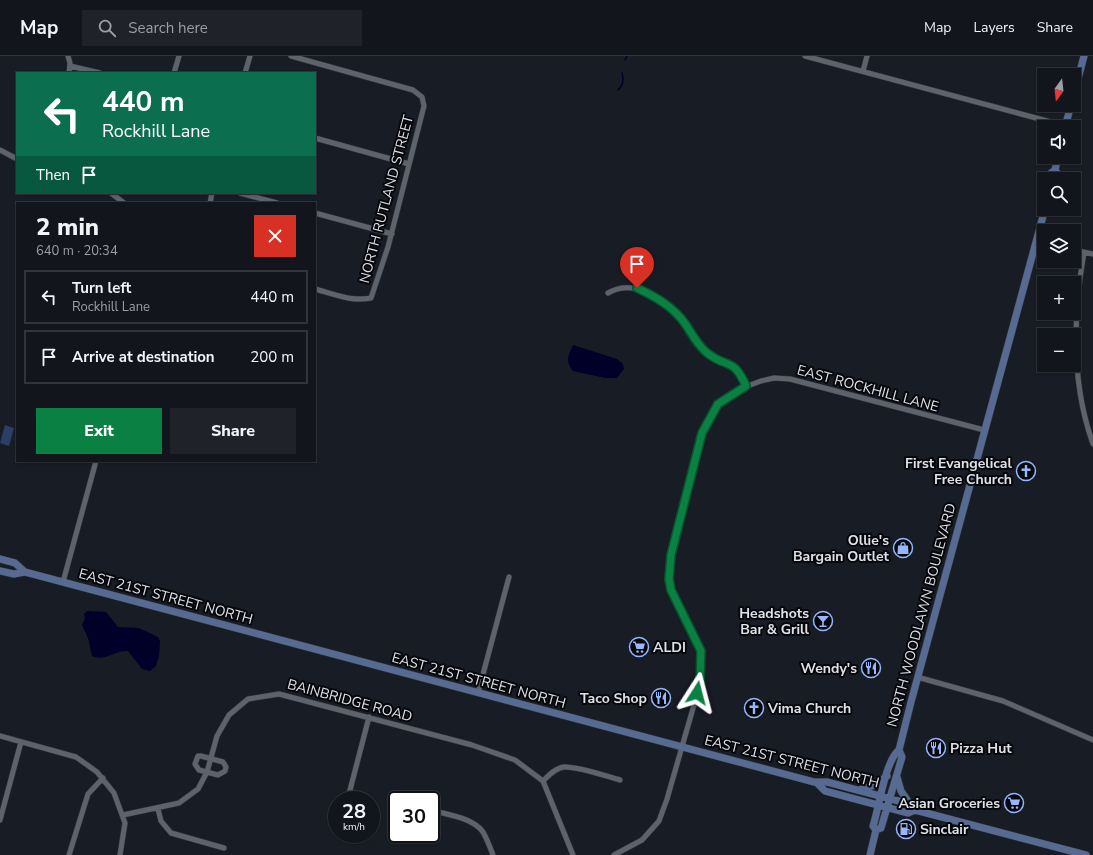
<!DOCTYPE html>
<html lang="en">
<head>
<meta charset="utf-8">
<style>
	body { margin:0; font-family:"Nunito Sans",sans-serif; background:#1f2228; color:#f1f3f6; height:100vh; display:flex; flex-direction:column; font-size:15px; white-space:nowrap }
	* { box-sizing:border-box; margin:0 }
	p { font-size:13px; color:#9c9fa3 }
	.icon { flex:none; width:22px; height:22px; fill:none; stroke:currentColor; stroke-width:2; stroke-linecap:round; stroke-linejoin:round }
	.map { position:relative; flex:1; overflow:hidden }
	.side { position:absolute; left:16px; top:146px; width:300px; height:260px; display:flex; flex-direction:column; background:#12151b; border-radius:0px; box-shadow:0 1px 3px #0004,0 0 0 1px #31343a }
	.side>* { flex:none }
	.banner { position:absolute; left:16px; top:16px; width:300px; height:122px; border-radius:0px; box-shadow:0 1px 3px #0004,0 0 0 1px #31343a; background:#0b6e4f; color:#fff; overflow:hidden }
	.needle { width:26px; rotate:195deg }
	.controls { position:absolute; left:1037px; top:12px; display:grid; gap:8px }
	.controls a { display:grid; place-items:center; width:44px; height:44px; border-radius:0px; background:#12151b; box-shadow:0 1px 3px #0004,0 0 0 1px #31343a; font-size:20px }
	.speed { position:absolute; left:328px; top:735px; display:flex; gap:8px; font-size:20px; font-weight:700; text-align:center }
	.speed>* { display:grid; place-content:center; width:52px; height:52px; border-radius:50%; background:#12151b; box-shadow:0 1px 3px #0004,0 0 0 1px #31343a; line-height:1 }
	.speed small { font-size:10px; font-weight:400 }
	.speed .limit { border:2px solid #111; border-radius:6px; background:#fff; color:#111 }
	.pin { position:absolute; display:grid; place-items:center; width:34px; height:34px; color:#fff; margin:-41px -17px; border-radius:50% 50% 50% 0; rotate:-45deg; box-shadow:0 0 4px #0007 }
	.pin .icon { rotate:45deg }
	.me { position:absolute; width:44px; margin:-22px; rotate:9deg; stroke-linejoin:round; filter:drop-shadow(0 0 3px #0008) }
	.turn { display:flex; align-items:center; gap:14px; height:84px; padding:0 20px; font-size:18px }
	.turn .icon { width:52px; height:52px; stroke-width:2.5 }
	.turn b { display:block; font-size:28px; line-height:34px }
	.then { display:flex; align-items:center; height:38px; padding:0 20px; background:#0003; gap:8px; font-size:15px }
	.round { display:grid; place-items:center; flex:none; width:42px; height:42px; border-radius:0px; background:#1f2228 }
	.head { display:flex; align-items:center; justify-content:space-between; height:68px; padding:0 20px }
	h1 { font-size:24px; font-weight:800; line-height:30px }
	.cta { display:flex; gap:8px; margin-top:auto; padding:8px 20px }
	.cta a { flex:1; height:46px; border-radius:0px; background:#0b8043; color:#fff; font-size:16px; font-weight:800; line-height:46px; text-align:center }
	.cta a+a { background:#1f2228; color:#f1f3f6 }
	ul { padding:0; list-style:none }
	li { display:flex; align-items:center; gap:12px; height:54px; margin:0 8px 6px; padding:0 12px; border:2px solid #31343a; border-radius:0px }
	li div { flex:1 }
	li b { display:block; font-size:15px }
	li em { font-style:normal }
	header { display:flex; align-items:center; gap:24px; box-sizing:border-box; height:56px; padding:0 20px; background:#12151b; border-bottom:1px solid #31343a }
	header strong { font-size:19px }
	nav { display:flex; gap:22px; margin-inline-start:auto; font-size:14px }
	.search { width:280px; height:36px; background:#1f2228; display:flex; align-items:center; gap:10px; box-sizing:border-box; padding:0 14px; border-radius:0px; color:#9c9fa3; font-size:15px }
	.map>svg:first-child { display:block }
</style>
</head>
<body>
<header>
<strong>Map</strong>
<div class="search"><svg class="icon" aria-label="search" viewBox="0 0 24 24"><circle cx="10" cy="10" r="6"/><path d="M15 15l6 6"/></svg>Search here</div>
<nav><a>Map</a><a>Layers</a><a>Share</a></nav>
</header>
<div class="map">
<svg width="1093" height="799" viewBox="0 0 1093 799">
	<rect width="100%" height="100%" fill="#181c24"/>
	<path fill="#2c3e66" d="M5,369L14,372L9,390L0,387Z"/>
	<path fill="#000029" d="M573,289L617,303L623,308L624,313L617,322H605L573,315C565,305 568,300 573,289Z
		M87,555L106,556L118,571L139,572L158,581L160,585L159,600L156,610L150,615L142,613L128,595C114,594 106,606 92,600L88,582L82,569L85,562L84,558Z"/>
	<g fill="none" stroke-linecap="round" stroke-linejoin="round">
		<path stroke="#000029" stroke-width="1.5" d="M625,4L627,0
			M618,34C623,30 624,24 622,17"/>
		<g stroke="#34373d" stroke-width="6">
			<path id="minor" d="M68,0L70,7L69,17
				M291,0L413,34L422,41L424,50L388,191L371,242C352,246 333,238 315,233
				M805,0L1066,70
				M70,10L100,17
				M863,15L867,0
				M174,17L179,0
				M245,17L250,0
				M315,82L409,108
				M0,94L17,103
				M111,137L124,147
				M240,137L277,147
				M210,147L212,137
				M315,157L392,178
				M1036,184L1044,186
				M1074,194L1093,198
				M1084,196C1073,259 1071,327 1093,388
				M608,237C633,222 663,242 680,261C689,271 694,284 704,294C714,305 732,304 740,316C743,320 744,326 746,330
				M63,526L96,405
				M917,621L1003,645L1093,684
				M478,637L509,521
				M0,680L76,701L97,716L114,737L125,767L120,799
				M198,700H201L223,706L226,711L225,715L218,719L199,714L195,708Z
				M543,725C548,720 555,712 564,711C577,710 606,720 620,724
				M349,738L369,661
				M158,753L161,765L171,777L224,792
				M431,754C447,759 472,761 483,776C487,783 490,791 493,799
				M123,759L179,747L198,733L207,716L217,680L229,659L248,643L279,638L472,689L515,704L543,725L573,799
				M0,764L21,686
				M69,799L88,738L103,722
				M614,799L642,784L659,765L667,743L700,628L701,595L671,534L669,523L671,499L703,377L718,348L742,332L761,325L774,322L790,323L984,374"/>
		</g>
		<g stroke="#34373d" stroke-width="8">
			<path id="secondary" d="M1074,38L1084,0
				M1065,71L1071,49
				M1049,123L1051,117L1055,114
				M1057,123L1058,118L1055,114L1058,101
				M0,503L15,507L25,516L814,726H827L910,748L915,754L1086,799
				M0,515L14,518L25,516
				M897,721L901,735L910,748
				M817,727L825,735L908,757L915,754
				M859,734L875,729L887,720
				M876,774L881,772L902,701L899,694L911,646L1045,153
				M870,799L876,774L873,770C879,752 885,705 899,694"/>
		</g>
		<use href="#minor" stroke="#5d626b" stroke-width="5"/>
		<use href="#secondary" stroke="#576a92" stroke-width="7"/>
	</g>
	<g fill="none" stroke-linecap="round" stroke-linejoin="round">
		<g stroke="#07532c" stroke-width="10">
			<path id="route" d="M637,232C656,241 674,251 686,269C692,278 697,288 706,296C726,313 733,300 746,330L718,348L702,377L671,499L669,523L671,534L701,595L700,628L697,637"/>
		</g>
		<use href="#route" stroke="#0b8043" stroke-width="7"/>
	</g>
	<defs>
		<g id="church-ring" transform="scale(1)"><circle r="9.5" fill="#06070a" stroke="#94b7fd" stroke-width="1.5"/><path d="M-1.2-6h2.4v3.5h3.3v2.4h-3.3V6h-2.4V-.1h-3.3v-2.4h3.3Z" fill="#94b7fd"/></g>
		<g id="shop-ring" transform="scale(1)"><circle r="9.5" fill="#06070a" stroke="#94b7fd" stroke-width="1.5"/><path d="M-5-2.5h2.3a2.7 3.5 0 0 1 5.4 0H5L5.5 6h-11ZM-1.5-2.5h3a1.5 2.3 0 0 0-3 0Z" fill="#94b7fd"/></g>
		<g id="bar-ring" transform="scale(1)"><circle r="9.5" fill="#06070a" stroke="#94b7fd" stroke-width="1.5"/><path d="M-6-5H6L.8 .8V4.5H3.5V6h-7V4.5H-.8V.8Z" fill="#94b7fd"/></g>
		<g id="supermarket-ring" transform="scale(1)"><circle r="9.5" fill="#06070a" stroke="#94b7fd" stroke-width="1.5"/><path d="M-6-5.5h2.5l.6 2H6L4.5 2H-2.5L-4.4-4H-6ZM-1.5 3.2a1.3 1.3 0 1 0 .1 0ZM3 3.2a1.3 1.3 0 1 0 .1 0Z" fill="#94b7fd"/></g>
		<g id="restaurant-ring" transform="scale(1)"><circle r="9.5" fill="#06070a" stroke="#94b7fd" stroke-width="1.5"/><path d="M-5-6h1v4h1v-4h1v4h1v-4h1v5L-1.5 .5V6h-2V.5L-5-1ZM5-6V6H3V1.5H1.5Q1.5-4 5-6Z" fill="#94b7fd"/></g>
		<g id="fuel-ring" transform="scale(1)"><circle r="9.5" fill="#06070a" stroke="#94b7fd" stroke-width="1.5"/><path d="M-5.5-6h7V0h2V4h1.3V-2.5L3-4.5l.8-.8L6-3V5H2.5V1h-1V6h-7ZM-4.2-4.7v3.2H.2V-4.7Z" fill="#94b7fd"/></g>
	</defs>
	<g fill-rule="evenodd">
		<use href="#church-ring" x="1026" y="415"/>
		<use href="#shop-ring" x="903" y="492"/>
		<use href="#bar-ring" x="823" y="565"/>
		<use href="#supermarket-ring" x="639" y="591"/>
		<use href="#restaurant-ring" x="871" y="612"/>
		<use href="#restaurant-ring" x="661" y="642"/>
		<use href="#church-ring" x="754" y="652"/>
		<use href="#restaurant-ring" x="936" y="692"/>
		<use href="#supermarket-ring" x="1014" y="747"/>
		<use href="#fuel-ring" x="906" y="773"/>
	</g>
	<g text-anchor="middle" stroke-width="4" stroke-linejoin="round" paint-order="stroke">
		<g font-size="14" fill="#dee1e7" stroke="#06070a">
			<text transform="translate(386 143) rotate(-75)" y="5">NORTH RUTLAND STREET</text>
			<text transform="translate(868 332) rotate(15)" y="5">EAST ROCKHILL LANE</text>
			<text transform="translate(166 540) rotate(15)" y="5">EAST 21ST STREET NORTH</text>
			<text transform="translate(921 559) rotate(-75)" y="5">NORTH WOODLAWN BOULEVARD</text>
			<text transform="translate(479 624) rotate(15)" y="5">EAST 21ST STREET NORTH</text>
			<text transform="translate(350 644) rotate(15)" y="5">BAINBRIDGE ROAD</text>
			<text transform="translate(792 705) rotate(14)" y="5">EAST 21ST STREET NORTH</text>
		</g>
		<g font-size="14" font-weight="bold" fill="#dee1e7" stroke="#06070a" text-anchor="end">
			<text x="1012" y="412">First Evangelical<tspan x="1012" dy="16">Free Church</tspan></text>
			<text x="889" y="489">Ollie's<tspan x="889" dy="16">Bargain Outlet</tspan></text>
			<text x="809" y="562">Headshots<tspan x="809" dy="16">Bar &amp; Grill</tspan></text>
			<text x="653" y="596" text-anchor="start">ALDI</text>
			<text x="857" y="617">Wendy's</text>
			<text x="647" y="647">Taco Shop</text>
			<text x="768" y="657" text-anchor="start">Vima Church</text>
			<text x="950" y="697" text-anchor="start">Pizza Hut</text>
			<text x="1000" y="752">Asian Groceries</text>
			<text x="920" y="778" text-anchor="start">Sinclair</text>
		</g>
	</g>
</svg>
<div class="controls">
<a><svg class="needle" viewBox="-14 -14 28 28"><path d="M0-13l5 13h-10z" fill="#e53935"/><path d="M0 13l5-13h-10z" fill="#9c9fa3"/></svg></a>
<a><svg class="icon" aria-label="sound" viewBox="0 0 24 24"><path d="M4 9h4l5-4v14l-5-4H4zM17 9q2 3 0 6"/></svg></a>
<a><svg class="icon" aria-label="search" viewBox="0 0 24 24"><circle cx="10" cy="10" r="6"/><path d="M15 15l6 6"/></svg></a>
<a><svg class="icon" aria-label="layers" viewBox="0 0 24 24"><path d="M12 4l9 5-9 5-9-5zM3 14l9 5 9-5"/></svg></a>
<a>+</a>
<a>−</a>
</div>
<div class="speed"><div>28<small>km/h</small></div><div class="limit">30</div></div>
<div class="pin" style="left:637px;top:232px;background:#d93025"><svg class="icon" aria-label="arrive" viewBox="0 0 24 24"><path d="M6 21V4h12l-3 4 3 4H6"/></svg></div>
<svg class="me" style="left:697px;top:637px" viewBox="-20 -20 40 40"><path d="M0-17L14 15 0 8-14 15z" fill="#0b8043" stroke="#fff" stroke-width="4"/></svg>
<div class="banner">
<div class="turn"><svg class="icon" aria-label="left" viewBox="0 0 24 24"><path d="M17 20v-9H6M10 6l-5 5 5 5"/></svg><div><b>440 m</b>Rockhill Lane</div></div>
<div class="then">Then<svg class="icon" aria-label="arrive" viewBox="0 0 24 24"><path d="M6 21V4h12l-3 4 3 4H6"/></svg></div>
</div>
<section class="side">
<div class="head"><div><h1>2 min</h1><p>640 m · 20:34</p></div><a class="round" style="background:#d93025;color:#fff"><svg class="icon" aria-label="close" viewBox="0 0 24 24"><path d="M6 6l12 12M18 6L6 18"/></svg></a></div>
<ul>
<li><svg class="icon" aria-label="left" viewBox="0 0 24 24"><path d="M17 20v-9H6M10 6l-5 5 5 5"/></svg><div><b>Turn left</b><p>Rockhill Lane</p></div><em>440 m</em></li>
<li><svg class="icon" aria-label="arrive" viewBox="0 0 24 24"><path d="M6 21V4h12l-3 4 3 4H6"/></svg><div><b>Arrive at destination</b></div><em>200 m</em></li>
</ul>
<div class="cta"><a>Exit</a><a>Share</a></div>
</section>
</div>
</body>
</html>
